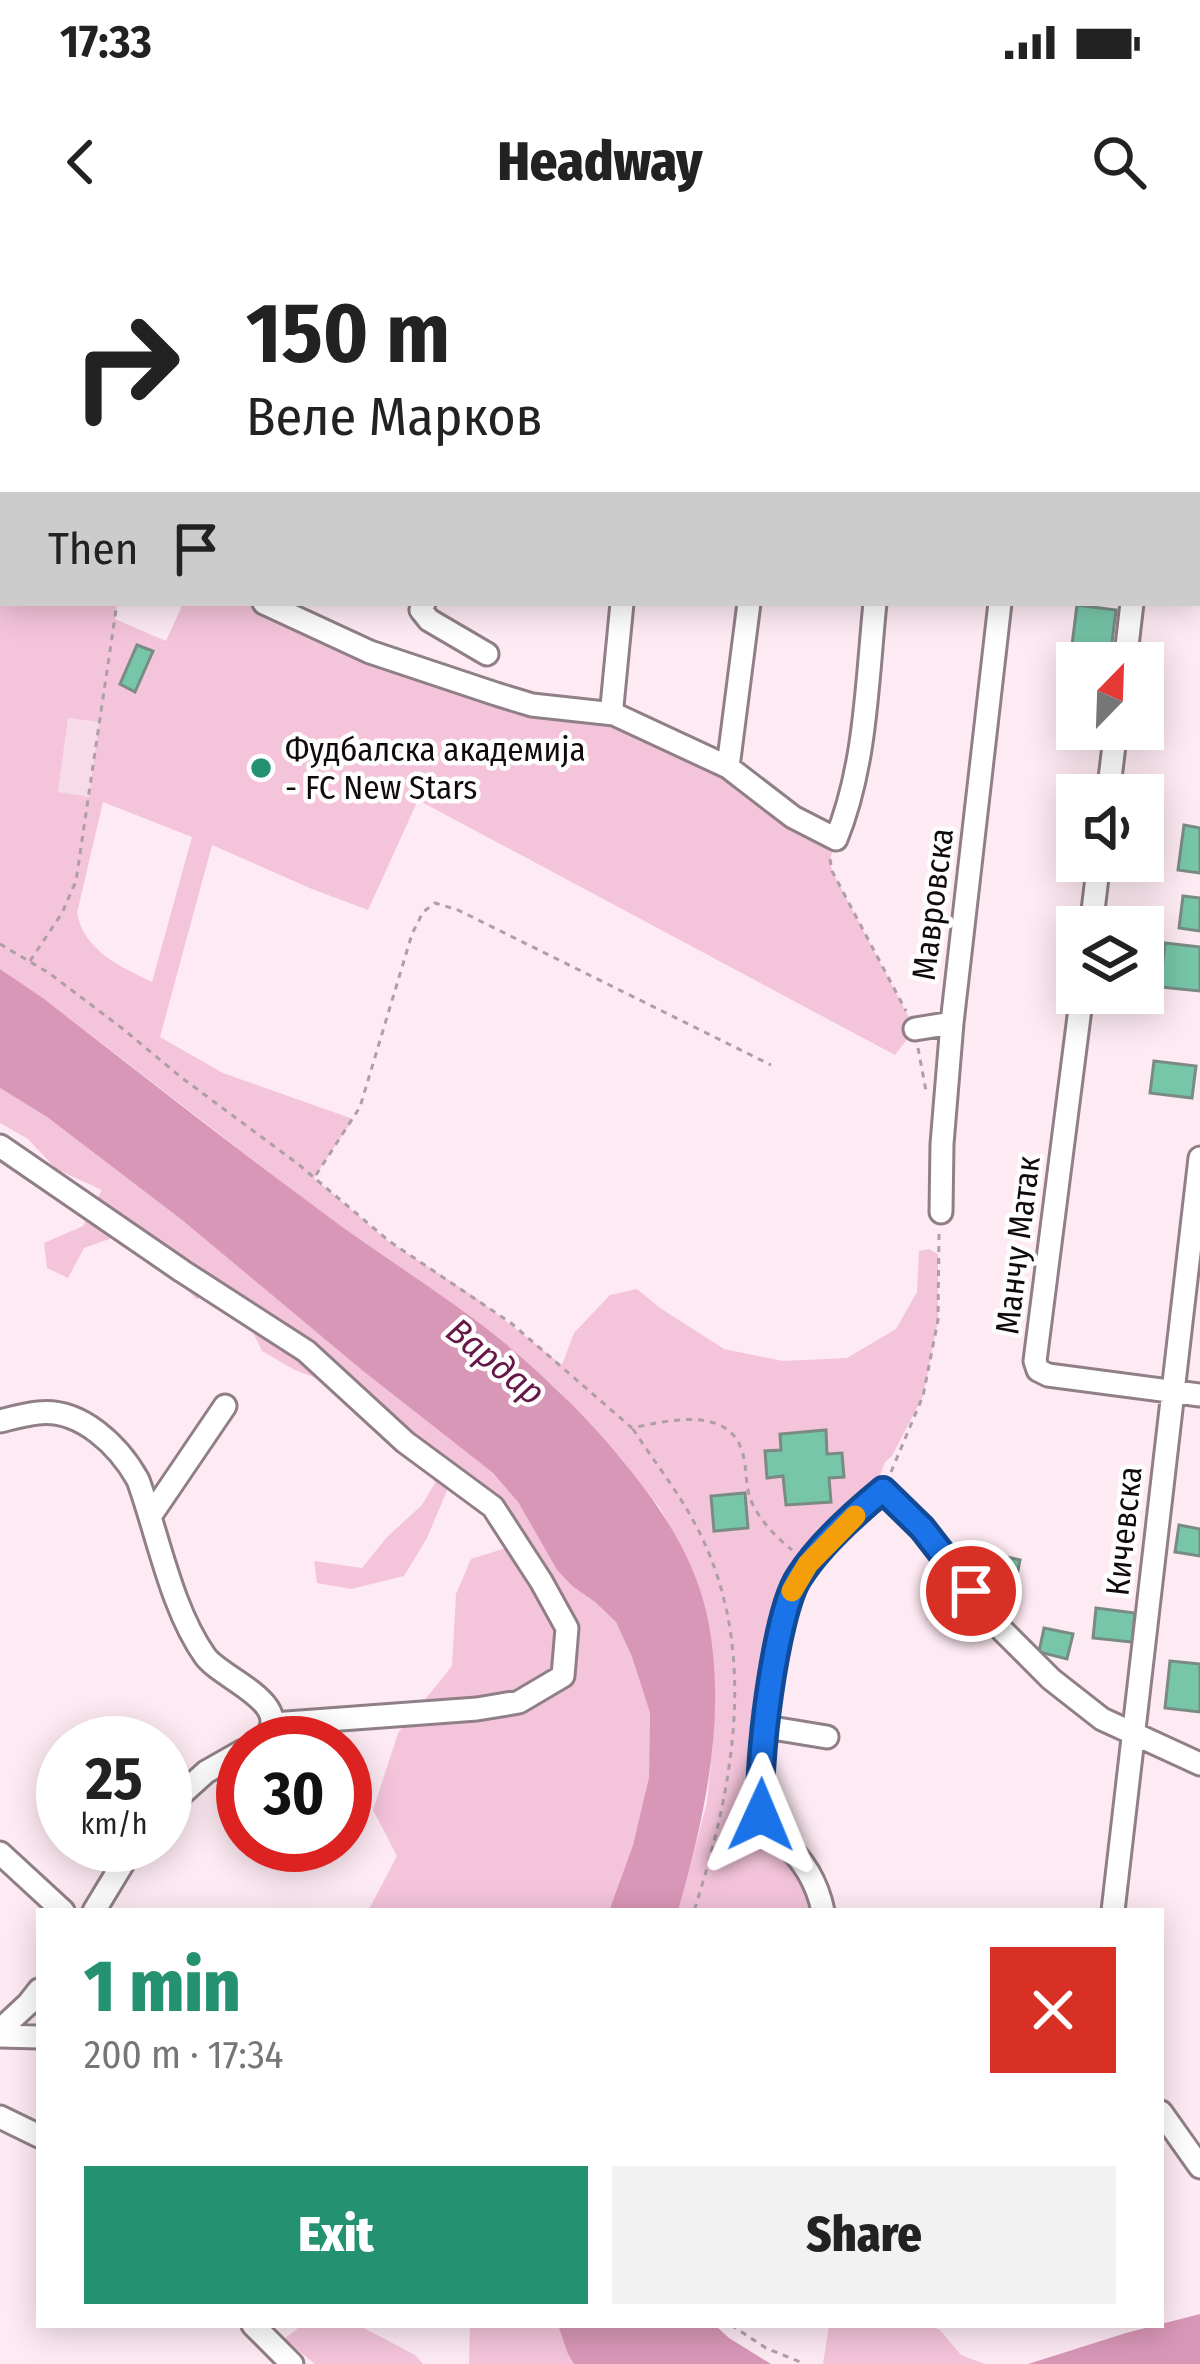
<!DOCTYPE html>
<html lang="en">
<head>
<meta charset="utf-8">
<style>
	body { margin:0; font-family:"Fira Sans Condensed",sans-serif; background:#f2f2f2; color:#222; height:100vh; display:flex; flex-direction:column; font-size:45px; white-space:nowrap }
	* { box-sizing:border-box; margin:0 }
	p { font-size:39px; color:#767676 }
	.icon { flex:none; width:66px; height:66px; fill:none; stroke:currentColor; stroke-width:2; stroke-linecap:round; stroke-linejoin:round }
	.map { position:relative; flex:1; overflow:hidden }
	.drawer { position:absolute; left:36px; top:1668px; width:1128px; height:420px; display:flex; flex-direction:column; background:#fff; border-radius:0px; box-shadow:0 6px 30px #0003 }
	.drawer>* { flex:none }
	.guide { position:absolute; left:0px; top:0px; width:1200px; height:366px; box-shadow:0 6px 30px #0003; background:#fff; color:#222; overflow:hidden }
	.needle { width:78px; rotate:23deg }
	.controls { position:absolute; left:1056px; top:402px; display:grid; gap:24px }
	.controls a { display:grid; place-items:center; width:108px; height:108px; border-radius:0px; background:#fff; box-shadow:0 6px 30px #0003; font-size:60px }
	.speed { position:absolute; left:36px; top:1476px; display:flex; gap:24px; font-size:60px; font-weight:700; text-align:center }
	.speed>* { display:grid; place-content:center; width:156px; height:156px; border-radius:50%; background:#fff; box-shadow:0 6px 30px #0003; line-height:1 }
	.speed small { font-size:30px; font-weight:400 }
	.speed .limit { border:18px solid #d22; background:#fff; color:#111 }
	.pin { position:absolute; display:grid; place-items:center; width:102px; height:102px; color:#fff; margin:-51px; border:6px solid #fff; border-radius:50%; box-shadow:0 3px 12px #0007 }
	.me { position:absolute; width:132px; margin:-66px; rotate:1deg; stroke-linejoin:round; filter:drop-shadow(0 0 9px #0008) }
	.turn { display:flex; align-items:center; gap:42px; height:252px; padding:0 48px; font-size:54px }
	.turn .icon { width:156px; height:156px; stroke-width:2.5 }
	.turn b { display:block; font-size:84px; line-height:102px }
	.then { display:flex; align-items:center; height:114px; padding:0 48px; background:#0003; gap:24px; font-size:45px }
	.round { display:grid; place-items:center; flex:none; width:126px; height:126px; border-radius:0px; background:#f2f2f2 }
	.headline { display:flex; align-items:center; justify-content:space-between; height:204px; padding:0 48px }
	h1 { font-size:72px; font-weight:800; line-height:90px; color:#249171 }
	.action { display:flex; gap:24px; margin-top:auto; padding:24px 48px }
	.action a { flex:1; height:138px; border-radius:0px; background:#249171; color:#fff; font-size:48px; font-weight:800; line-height:138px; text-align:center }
	.action a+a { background:#f2f2f2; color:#222 }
	.status { display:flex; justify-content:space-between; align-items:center; height:84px; padding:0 60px; background:#fff; direction:ltr }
	.status svg { height:33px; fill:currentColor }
	header { display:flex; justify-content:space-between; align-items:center; height:156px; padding:0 48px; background:#fff; font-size:54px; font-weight:800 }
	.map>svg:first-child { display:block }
</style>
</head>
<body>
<div class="status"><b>17:33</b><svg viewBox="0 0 49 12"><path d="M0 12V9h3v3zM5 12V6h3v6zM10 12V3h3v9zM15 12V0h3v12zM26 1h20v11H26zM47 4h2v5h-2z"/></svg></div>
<header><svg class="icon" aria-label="back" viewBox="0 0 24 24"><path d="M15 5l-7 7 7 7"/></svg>Headway<svg class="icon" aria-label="search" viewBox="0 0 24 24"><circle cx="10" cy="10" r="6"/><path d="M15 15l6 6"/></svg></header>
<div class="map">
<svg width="1200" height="2124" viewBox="0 0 1200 2124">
	<rect width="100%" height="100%" fill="#feeaf3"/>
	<path fill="#f7dbe8" d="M68,477L99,481L89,557L58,553Z"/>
	<path fill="#f4c4da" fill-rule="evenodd" d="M0,307H3V363H117L115,379L166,401L181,368L180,363H264L393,421L614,474L728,527L836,599L830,620L832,631L915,789L895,815L418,560L368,670L312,649L212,605L160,797L223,833L353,879L314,938L388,1001L475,1057L562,1125L574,1093L610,1055L637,1049L660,1068L724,1109L783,1121L847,1118L896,1089L917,1052L919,1011L929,1009L938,1014V1080L923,1156L892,1216L885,1222L871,1260L797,1339L760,1563L823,1671H678L707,1562L712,1513L715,1444L686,1316L660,1268L620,1217L560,1152L494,1095L322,973L43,758L0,729ZM68,478L99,482L89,557L58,552ZM103,562L192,597L152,742C121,727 84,711 77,673ZM825,1191L827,1214L844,1236L829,1238L831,1262L786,1265L783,1236L767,1237L765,1211L781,1209V1194Z
		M0,848L47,877L182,980L363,1131L493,1233L518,1262L557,1330L572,1346L595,1362L616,1382L632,1417L650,1473L649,1537L633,1605L609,1671H368L397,1616L373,1570L398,1493L452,1426L456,1354L471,1319L509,1307L477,1258L451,1241L427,1298L404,1336L351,1349L317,1343L314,1321L362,1328L387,1297L422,1265L435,1243L420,1202L333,1145L293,1129L262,1111L249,1084L228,1052L196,1059L152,1011L126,993L84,1008L68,1038L47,1028L44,1003L83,986L102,950L56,929L28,899L0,883Z
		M302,2085H358L415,2115L423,2124H315L284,2099Z
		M470,2085H558L574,2124H469Z
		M829,2085H927L940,2090L961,2115L985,2124H823Z"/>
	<path fill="#d997b7" d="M0,729L43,758C134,829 225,900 318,969C376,1013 439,1051 496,1096C545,1136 592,1181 631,1231C665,1273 695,1321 707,1375C728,1475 705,1575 678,1671H609L633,1605L649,1537L650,1473L632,1417L616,1382L595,1362L572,1346L557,1330L518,1262L493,1233L363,1131L182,980L47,877L0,848Z
		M1200,2074V2124H1028L1126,2093Z
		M558,2085H715L729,2098L771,2124H574L568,2114Z"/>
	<path fill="#77c6a9" stroke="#798c84" stroke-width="3" d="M0,0H46V3H3V87L0,86Z
		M1077,365L1116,370L1110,418L1071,413Z
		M137,405L153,411L135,452L120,444Z
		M1184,585L1200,588V633L1178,630Z
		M1183,656L1200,658V691L1179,688Z
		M1165,703L1200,707V751L1160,747Z
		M1154,821L1196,826L1192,858L1150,853Z
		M826,1190L827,1214L842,1213L844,1237L829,1238L831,1262L786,1265L783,1236L767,1238L765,1211L781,1210L780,1194Z
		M745,1253L748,1288L714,1291L711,1256Z
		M1179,1285L1200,1289V1316L1175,1312Z
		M985,1312L1020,1320L1014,1351L979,1344Z
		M1096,1368L1135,1373L1132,1402L1093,1398Z
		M1044,1388L1073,1394L1067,1419L1039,1412Z
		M1170,1421L1200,1424V1472L1165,1468Z"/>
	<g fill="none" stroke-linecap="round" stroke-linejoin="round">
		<g stroke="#907f87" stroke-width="27">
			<path id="minor" d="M1011,0L1013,3
				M130,3V0
				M418,3L423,0
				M710,3L715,0
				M912,3L913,0
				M0,202H3
				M1197,256L1200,255
				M0,276L3,275
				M0,307H3
				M264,363L370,412L496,454L532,465L614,474L728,527L793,577L836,599C866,526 867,441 875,363
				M424,363L421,370L429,380L487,414
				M1125,423L1132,363
				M614,474L612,466L622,363
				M728,527L749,363
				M1108,555L1116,489
				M1091,687L1099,621
				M1082,753L1035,1121L1038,1130L1048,1135L1200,1155
				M915,789L952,783
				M0,906L182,1031L306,1111L405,1202L493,1267L541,1341L567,1388L563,1436L519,1462L477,1469L273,1484
				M941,972L942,904L952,783L1000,363
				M0,1181C12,1178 26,1174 38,1173C81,1168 119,1206 138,1240C158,1295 171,1368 205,1416C222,1440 302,1465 260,1503
				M151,1275L225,1166
				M766,1487L827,1497
				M165,1569L206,1532L243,1511
				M0,1613L63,1671
				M94,1671L134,1605
				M823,1671C817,1642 804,1620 782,1601C775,1595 766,1590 763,1581C750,1551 780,1365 799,1336C818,1307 856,1273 883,1250L922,1288L1002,1390L1051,1439L1102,1479L1200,1524
				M1113,1671L1200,918
				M0,1790L28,1764L39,1750
				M0,1796L39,1797
				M1161,1872L1200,1927
				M0,1877L39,1896
				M253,2085L292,2124"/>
		</g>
		<path stroke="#ae9ea5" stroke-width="3" stroke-dasharray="6 6" stroke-linecap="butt" d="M830,619L832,631L906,771
			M0,704L49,733L123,789L182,838L298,924L389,1001L511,1083L632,1188C665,1181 728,1165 742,1211C747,1226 745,1243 750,1258C758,1279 775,1296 792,1310
			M30,721L62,673L76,641L117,363
			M918,808L926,851
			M316,935L360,867L412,694L423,672L435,663L458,670L771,825
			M633,1189C653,1220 677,1250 694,1282C761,1405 734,1546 694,1671
			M891,1232L923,1156L938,1080L939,992
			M731,2085L766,2108L805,2124"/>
		<use href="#minor" stroke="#fff" stroke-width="21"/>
	</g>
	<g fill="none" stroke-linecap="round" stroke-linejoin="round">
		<g stroke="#114b97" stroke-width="30">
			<path id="route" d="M761,1575C756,1531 775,1373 799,1337C818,1307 855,1273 883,1250L922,1288L971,1351"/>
		</g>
		<use href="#route" stroke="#1a73e8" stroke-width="21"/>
		<path stroke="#f59e0b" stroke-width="21" d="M792,1351L808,1324L855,1276"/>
	</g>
	<circle fill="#249171" stroke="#fefefe" stroke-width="4.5" cx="261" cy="528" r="12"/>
	<g text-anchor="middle" stroke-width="9" stroke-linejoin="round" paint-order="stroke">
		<g font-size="33" fill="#100a0d" stroke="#fefefe" text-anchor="start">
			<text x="285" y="521">Фудбалска академија<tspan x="285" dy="38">- FC New Stars</tspan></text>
		</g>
		<g font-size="33" fill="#100a0d" stroke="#fefefe">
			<text transform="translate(932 664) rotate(-83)" y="12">Мавровска</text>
			<text transform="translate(1017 1005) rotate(-83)" y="12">Манчу Матак</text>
			<text transform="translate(1123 1291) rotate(-84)" y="12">Кичевска</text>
		</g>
		<g font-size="36" font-style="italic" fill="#651845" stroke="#fefefe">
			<text transform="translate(496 1121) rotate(39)" y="13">Вардар</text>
		</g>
	</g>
</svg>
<div class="controls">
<a><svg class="needle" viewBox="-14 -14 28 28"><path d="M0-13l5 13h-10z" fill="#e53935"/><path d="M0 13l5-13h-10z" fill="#767676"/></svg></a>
<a><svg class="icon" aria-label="sound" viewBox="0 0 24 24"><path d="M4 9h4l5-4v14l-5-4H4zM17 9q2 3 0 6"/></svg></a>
<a><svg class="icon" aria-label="layers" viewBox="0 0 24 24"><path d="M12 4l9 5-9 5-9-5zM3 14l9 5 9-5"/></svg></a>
</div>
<div class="speed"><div>25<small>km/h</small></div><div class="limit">30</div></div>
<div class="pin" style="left:971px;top:1351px;background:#d93025"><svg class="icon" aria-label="arrive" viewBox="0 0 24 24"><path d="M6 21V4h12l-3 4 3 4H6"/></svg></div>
<svg class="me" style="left:761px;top:1575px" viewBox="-20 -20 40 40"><path d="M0-17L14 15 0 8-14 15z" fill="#1a73e8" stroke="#fff" stroke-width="4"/></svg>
<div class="guide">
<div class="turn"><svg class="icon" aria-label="right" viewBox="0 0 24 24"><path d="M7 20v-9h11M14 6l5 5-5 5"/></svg><div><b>150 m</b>Веле Марков</div></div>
<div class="then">Then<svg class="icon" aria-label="arrive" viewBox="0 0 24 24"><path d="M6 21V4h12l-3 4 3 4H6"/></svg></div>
</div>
<section class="drawer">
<div class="headline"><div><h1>1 min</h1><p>200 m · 17:34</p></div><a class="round" style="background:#d93025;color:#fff"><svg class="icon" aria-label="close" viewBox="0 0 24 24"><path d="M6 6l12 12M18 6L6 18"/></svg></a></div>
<div class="action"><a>Exit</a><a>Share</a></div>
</section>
</div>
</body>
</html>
